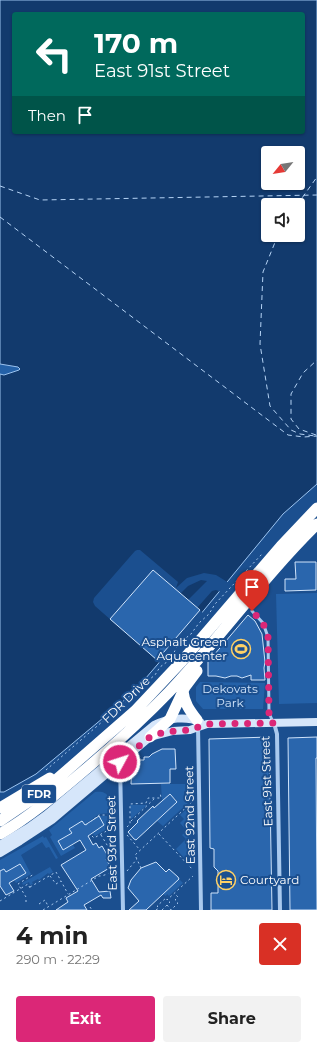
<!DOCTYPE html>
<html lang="en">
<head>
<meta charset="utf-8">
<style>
	body { margin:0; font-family:Montserrat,sans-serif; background:#f2f2f2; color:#222; height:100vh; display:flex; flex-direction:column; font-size:15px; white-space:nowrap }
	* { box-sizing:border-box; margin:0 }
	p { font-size:13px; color:#767676 }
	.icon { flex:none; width:22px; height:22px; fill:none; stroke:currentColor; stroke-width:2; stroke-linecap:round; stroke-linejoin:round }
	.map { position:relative; height:910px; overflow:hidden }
	.side { display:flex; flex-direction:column; background:#fff; flex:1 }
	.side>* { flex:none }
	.top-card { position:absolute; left:12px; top:12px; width:293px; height:122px; border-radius:4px; box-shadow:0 1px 3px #0004; background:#00695c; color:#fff; overflow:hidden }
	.needle { width:26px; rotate:240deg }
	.fabs { position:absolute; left:261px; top:146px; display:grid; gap:8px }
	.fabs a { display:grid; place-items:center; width:44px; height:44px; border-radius:4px; background:#fff; box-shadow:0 1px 3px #0004; font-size:20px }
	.pin { position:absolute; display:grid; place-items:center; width:34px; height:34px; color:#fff; margin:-41px -17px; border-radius:50% 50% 50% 0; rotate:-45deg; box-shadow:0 0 4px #0007 }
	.pin .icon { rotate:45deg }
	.me { position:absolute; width:44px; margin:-22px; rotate:50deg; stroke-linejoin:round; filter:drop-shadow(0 0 3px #0008) }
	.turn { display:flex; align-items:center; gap:14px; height:84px; padding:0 16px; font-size:18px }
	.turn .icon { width:52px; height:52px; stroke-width:2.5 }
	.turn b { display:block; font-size:28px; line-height:34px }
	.then { display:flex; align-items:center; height:38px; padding:0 16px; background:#0003; gap:8px; font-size:15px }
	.round { display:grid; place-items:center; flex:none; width:42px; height:42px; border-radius:4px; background:#f2f2f2 }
	.summary { display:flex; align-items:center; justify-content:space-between; height:68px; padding:0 16px }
	h1 { font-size:24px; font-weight:700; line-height:30px }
	.action { display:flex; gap:8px; margin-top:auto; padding:8px 16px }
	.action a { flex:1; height:46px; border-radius:4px; background:#db2777; color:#fff; font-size:16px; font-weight:700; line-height:46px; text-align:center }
	.action a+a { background:#f2f2f2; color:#222 }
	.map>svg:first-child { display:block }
</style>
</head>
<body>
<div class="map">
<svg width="317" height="910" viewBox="0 0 317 910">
	<rect width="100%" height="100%" fill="#1b4f8f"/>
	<path fill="#2461a8" d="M0,364L18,367L20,370L4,375L0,374Z
		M317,593V703L279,704L276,594Z
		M200,682L265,683L263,709H203L196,701V687Z
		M161,784H188V803L163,826L157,821L177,802L176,799L169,794L162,801Z
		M95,792C111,790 110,801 110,813L99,814L84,825L70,829L72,834L58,842L63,850L73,845L75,848L61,856L50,837L52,835L49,830Z
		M130,805H147L131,819Z
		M187,809H188L189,862H188L176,849L186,839L182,835L187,831L180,823L184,819L180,815Z
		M99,816H109L110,827L95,836L92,833L104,825Z
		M43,836L44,838L46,837L58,858L56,859L49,847L46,848L42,842L21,855L31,874L16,883L14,880L26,873L20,864L7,873L4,869L0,871V860Z
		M50,867L53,872L49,874L48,873L39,880L38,879L32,882L33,884L30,885L29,882L23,885L22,883Z
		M179,879L183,883L169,896L167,894L166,896L163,894Z"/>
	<path fill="#123a6d" stroke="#9cc4f0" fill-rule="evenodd" d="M0,0H317V484L283,514L200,615L133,693L36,774L4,792H0V374L4,375L19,370L20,369L18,367L0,364ZM14,14H303V132H14ZM268,153H298V183H268ZM268,205H298V235H268Z"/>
	<path fill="#1b4f8f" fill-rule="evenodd" d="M137,550H140L178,582L176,588L187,578L204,573L216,575L229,583L221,592L216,590L212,591L197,608L203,613L160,663L95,606L93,602L94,598L135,551ZM201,580L207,581L188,600L180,594L188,586Z"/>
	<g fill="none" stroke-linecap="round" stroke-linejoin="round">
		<path stroke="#b5d3f5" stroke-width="1" stroke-dasharray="5 4" stroke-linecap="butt" d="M0,186L40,200L317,195
			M297,205L317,177
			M0,217L288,435L304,437L317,436
			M278,235L263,272L260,344L270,406L291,430L300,434L315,436
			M316,435L299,429L291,419V394L303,373L317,360"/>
	</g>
	<path fill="#2a66ad" stroke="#cfe3fa" d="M295,562H316V590L285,591V579H296Z
		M153,570L200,610L157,660L110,619Z
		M248,615L255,621L262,634L265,662L264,668L265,680H251V675L242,678L237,676H231L225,678L216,676H208V662Z
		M269,737L272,910H211V893H218V871L214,867V849L210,848L209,739Z
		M317,737V758H316L317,910H290L288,738Z
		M162,749H175L176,769H170V783L131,784L132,763H138V760H144V757H149L152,754Z
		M170,794L177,802L136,840L134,839L128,832L138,822L137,821L153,806L154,808Z
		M99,816L104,825L88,836L93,845L96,843L99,848L102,846L109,858L106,859L111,867L91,879L99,892L110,891L111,898H103L101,895L84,905L87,910H56L68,902L66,898L78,891L61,865L86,850L80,840L63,850L58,841L72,833L69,829L82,821L85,825Z
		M156,862L166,872L169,869L178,877L179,879L146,910H129L139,901L128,888L131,880L141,868Z
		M20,864L26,873L9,883L14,891L6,895L0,886V871L4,869L6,872Z"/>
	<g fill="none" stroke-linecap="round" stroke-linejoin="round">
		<path stroke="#a9c9ee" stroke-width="1" stroke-dasharray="2 3" stroke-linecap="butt" d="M46,770L138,691L145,683L155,675L160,667L171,659L178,644L191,634L199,623L209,614L215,604L262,554
			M131,821L155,798
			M86,825L99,815H111
			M127,827L130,824V804L146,803L148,798H161L160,792
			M159,834L193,870
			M101,835L112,853
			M127,835L140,850
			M92,836L94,838L112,828
			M141,868L135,855L192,802
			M127,871L137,859
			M50,876L56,884L61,881L68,894
			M30,887L56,872L61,881
			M0,901L28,884L31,890
			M26,902V897L18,884L34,874
			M39,904L45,900L48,906
			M167,905L171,910L178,903L175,900L178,897L175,894
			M90,907L92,910
			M43,910L99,876C105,876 110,872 116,871
			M156,910L159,908L157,906L166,898L167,900L193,876
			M162,910L170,902L168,901"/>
		<path stroke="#a9c9ee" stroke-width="3" d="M252,611L263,623L268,637L269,713L273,722"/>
		<path stroke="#a9c9ee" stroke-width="4" d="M274,723L277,734L280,910
			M198,726L201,910
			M120,763L123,910"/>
		<path stroke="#d6e6fa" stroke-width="8" d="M0,845L28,828L46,815L154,725C167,718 187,716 200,722
			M0,853L20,841L52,820L150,737L173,731L190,730L207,724L317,722"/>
		<path stroke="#fff" stroke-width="11" d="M183,691C184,703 190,711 197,720
			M150,737L170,719L185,687L197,671
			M0,808L50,778
			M0,821L41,793L135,711L182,661L281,546L317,508
			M0,834C29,817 54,796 80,774C111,748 141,721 169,692C220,638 264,576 317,524"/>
	</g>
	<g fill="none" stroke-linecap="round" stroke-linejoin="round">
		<path stroke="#db2777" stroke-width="7" stroke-dasharray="0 12.6" d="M120,762L150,737L164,732L190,730L207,724L274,723L269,713L268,637L263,623L252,611"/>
	</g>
	<defs>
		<g id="stadium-ring" transform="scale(1)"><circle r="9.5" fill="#1b4f8f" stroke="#ffd166" stroke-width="1.5"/><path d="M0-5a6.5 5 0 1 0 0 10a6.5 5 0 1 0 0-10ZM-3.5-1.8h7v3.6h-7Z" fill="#ffd166"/></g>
		<g id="hotel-ring" transform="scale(1)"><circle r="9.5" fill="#1b4f8f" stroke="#ffd166" stroke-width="1.5"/><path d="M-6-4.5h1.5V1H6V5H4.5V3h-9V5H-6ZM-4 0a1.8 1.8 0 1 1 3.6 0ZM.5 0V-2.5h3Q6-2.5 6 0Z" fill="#ffd166"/></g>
	</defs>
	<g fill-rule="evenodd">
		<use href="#stadium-ring" x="241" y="649"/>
		<use href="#hotel-ring" x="226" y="880"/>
	</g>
	<g text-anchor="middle" stroke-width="4" stroke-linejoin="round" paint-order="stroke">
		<rect fill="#1b4f8f" stroke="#bbcadd" stroke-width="1" x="22" y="785" width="34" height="18" rx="3"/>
		<g font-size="11" font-weight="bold" fill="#fff">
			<text x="39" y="798">FDR</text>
		</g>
		<g font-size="12" fill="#fff" stroke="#1b4f8f" text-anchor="end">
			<text x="227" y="646">Asphalt Green<tspan x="227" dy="14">Aquacenter</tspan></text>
			<text x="240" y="884" text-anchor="start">Courtyard</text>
		</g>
		<g font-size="12" fill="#cfe3fa" stroke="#1b4f8f">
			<text x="230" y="693">Dekovats<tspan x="230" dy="14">Park</tspan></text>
		</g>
		<g font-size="12" fill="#fff" stroke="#1b4f8f">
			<text transform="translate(126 700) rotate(-44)" y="4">FDR Drive</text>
			<text transform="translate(267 781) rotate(-92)" y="4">East 91st Street</text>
			<text transform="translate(190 815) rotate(-91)" y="4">East 92nd Street</text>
			<text transform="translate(112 843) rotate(-91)" y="4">East 93rd Street</text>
		</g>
	</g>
</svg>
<div class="fabs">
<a><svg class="needle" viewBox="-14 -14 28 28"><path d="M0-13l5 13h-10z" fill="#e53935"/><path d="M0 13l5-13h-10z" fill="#767676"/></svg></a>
<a><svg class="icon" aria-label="sound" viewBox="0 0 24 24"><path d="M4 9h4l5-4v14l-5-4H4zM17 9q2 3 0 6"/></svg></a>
</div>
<div class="pin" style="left:252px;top:611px;background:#d93025"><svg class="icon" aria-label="arrive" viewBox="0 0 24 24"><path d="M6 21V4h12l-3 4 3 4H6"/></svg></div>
<svg class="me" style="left:120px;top:762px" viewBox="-20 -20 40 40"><circle r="17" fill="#db2777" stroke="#fff" stroke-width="3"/><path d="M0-11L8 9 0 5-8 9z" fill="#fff"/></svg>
<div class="top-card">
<div class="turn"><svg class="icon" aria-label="left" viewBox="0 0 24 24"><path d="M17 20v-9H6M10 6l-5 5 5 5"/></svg><div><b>170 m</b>East 91st Street</div></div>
<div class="then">Then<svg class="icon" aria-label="arrive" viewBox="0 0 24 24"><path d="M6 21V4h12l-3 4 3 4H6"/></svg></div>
</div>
</div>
<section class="side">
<div class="summary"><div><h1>4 min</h1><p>290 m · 22:29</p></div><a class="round" style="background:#d93025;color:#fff"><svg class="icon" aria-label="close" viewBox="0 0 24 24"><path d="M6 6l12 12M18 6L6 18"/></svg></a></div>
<div class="action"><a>Exit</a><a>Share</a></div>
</section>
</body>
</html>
